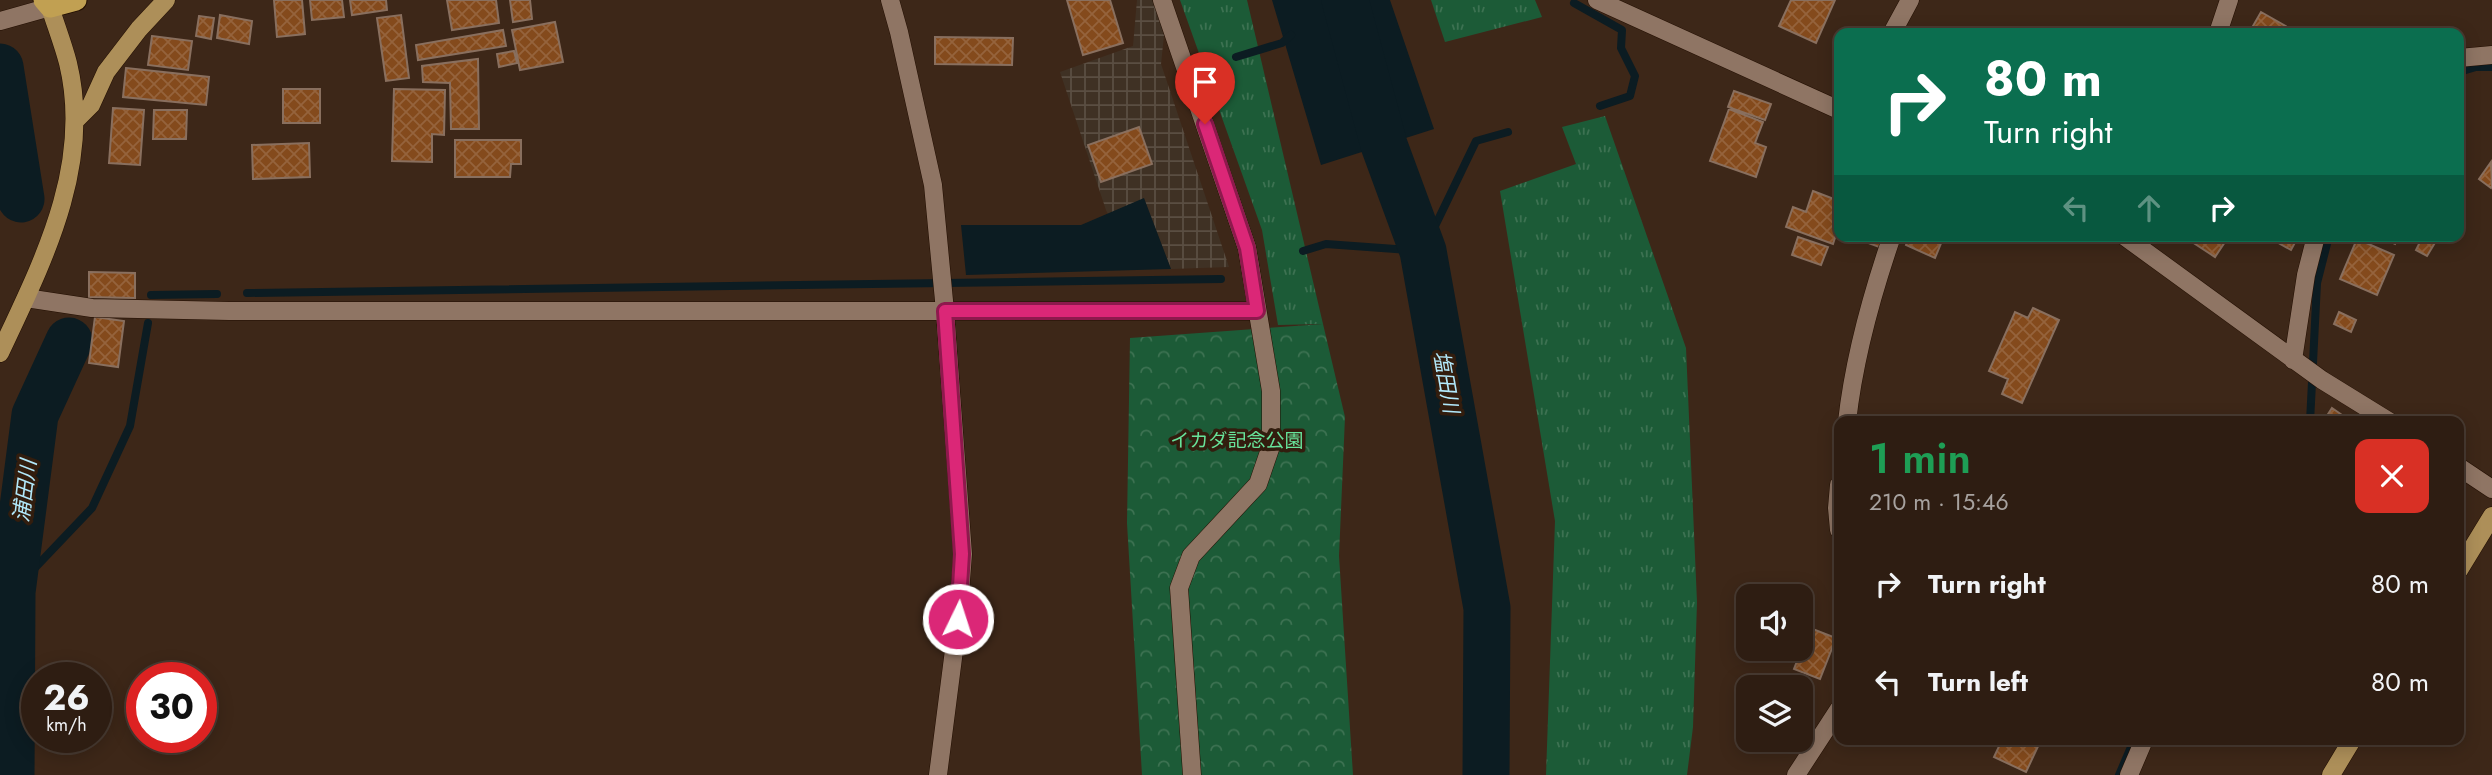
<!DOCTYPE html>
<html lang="en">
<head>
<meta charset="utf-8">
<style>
	body { margin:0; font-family:Jost,"Noto Sans JP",sans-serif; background:#36261b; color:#f1f3f6; height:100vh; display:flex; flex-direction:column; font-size:26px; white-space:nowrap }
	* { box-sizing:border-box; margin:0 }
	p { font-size:23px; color:#a7a29f }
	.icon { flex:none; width:38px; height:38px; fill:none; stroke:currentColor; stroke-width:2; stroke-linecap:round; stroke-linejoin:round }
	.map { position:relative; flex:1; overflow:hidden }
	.sheet { position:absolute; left:1834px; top:416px; width:630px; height:329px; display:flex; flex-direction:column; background:#2e1d12; border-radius:14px; box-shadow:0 4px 18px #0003,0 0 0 2px #493b32 }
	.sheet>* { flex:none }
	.guide { position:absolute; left:1834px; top:28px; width:630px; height:214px; border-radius:14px; box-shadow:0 4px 18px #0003,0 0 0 2px #493b32; background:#0b6e4f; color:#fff; overflow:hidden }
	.controls { position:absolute; left:1736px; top:584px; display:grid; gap:14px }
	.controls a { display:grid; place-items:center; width:77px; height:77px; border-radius:14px; background:#2e1d12; box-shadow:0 4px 18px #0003,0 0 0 2px #493b32; font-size:35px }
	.speed { position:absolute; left:21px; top:662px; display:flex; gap:14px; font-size:35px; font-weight:700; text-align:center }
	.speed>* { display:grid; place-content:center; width:91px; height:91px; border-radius:50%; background:#2e1d12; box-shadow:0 4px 18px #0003,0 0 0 2px #493b32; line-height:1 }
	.speed small { font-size:18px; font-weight:400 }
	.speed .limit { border:10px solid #d22; background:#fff; color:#111 }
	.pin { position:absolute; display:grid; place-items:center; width:60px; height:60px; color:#fff; margin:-72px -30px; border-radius:50% 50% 50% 0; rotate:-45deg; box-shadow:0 0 7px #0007 }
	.pin .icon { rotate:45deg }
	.me { position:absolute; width:77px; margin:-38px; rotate:4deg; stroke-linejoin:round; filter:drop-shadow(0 0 5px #0008) }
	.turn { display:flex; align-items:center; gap:24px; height:147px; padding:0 35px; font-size:32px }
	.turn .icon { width:91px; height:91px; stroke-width:2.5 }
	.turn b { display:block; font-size:49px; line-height:60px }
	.lanes { display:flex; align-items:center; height:66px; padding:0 35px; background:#0003; justify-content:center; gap:35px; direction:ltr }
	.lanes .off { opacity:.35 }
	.round { display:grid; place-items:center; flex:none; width:74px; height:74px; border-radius:14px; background:#36261b }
	.head { display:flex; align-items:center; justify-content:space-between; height:119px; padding:0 35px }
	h1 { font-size:42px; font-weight:600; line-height:52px; color:#1e9e55 }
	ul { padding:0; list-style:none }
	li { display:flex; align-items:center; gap:21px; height:98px; padding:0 35px }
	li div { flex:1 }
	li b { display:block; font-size:26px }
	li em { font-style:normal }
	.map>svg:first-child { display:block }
</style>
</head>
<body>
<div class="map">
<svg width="2492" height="775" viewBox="0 0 2492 775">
	<defs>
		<pattern id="industrial-grid" width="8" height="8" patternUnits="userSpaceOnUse" patternTransform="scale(1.75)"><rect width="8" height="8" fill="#3f3124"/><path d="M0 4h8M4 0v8" fill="none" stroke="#5a4e42"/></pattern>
		<pattern id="grass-tufts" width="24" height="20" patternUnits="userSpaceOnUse" patternTransform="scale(1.75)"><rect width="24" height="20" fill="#1c5b37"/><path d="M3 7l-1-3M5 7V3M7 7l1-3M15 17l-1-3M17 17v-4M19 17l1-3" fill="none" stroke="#3d7252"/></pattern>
		<pattern id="forest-crowns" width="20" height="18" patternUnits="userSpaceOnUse" patternTransform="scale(1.75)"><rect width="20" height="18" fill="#1c5b37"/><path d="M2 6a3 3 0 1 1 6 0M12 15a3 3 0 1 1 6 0" fill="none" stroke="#3d7252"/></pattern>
		<pattern id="building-cross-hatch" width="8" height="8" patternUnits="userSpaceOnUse" patternTransform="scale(1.75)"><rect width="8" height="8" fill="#844a1c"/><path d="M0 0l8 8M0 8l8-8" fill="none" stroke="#95633c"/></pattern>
	</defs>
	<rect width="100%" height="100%" fill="#3d2718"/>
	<path fill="url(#industrial-grid)" d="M1137,0H1153L1164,35L1161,64L1229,267L1171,269L1144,199L1108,214L1106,210L1060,72L1133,46Z"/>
	<path fill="url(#grass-tufts)" d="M1180,0H1247L1323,324L1278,325L1262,230Z
		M1431,0H1535L1542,17L1445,42Z
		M1605,116L1686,348L1697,602L1693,727L1687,775H1546L1555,521L1500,191L1576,164L1562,127Z"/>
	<path fill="url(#forest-crowns)" d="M1323,324L1345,417L1339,556L1353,775H1142L1127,523L1130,338Z"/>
	<path fill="#0c1c22" d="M1272,0H1390L1434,129L1321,165Z
		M1144,198L1171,269L966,275L961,225H1081Z"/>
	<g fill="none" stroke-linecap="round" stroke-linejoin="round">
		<path stroke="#0c1c22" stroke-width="8" d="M1574,3L1622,30L1621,48L1635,76L1630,96L1600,106
			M1236,57L1282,43L1291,35
			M2459,72L2476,67H2492
			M1303,251L1326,244L1423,251L1476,141L1508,132
			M247,293L1221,279
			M151,295L217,294
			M2310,422L2317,283L2329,236
			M0,577L14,578
			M12,592L92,508L130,426L148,323
			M2119,775L2134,740"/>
		<path stroke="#0c1c22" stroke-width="47" d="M1345,0L1384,145L1423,251L1487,608L1486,775
			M0,67L21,199
			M11,775L12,592L35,415L69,341"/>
	</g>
	<path fill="url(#building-cross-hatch)" stroke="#896f5e" stroke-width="2" d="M274,0H302L305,34L277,37Z
		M310,0H342L344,17L312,20Z
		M350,0H386L387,10L352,15Z
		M447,0H496L499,23L452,30Z
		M510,0H530L532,19L513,22Z
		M1067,0H1110L1123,43L1083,55Z
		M1791,0H1835L1816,43L1779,26Z
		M2261,12L2289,28L2286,33H2249Z
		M220,15L252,21L249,44L217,38Z
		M401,15L409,78L386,81L377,18Z
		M199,16L214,18L211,39L196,36Z
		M555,22L563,62L520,70L512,30Z
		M503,30L506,46L418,60L416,45Z
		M152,36L192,41L188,70L148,65Z
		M935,37L1013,38L1012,65L935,64Z
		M514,51L517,63L499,67L497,54Z
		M478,59L479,129H451L450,83L423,82L422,66Z
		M126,68L209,77L206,105L123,97Z
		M283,89H320V123H283Z
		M394,89L445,90L444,135L432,134V162L392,161Z
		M1734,91L1771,104L1765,120L1728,107Z
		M113,108L144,110L140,165L109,163Z
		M1729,109L1763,122L1755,143L1766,147L1756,177L1710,161Z
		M154,110H187L186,139H153Z
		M1139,127L1152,164L1101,182L1088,145Z
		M455,140H521V164H511L510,177H455Z
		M309,143L310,177L253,179L252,145Z
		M2491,162L2492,186L2491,188L2479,179Z
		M1813,191L1839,201V225L1833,244L1786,227L1793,207L1806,212Z
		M1862,236H1886L1882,248L1860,240Z
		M1909,236H1944L1935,258L1906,245Z
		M2183,236H2229L2215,257Z
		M2266,236H2296L2298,237L2291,250Z
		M2378,236H2398L2395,244Z
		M2423,236L2436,241L2427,256L2416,250Z
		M1798,237L1828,247L1821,265L1792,255Z
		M2357,239L2394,255L2377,295L2340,279Z
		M89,272L135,273V298L89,297Z
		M2033,308L2059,320L2022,403L2002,394L2008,379L1989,371L2015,312L2028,318Z
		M2339,312L2356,320L2351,332L2334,324Z
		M95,317L124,321L118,367L89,363Z
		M2332,408L2352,422H2323Z
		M1810,628L1836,638L1820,679L1794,669Z
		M2002,740H2041L2026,772L1994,757Z"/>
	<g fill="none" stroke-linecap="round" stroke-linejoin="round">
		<g stroke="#230f02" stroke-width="19">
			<path id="minor" d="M890,0L899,32L933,185L945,311L963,554L958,619L938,775
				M1162,0L1247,248L1271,391V446L1258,484L1191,556L1179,588L1192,775
				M1597,0L1839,110
				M0,21L50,7
				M1892,33L1910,0
				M2218,33L2229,0
				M2459,58L2492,55
				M2124,236L2322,380L2390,422
				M26,298L92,308L229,311H1257
				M2293,360L2306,275L2316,236
				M1847,422C1854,358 1871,297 1892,236
				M2459,467L2492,489
				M1839,485L1837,508L1839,530
				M1796,775L1839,709
				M2129,775L2144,740"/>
		</g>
		<g stroke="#230f02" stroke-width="19">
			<path id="major" d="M75,121L91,105L106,72L139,29L166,0
				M0,353C42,263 93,166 68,63C63,44 56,26 50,7
				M2459,570L2492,516
				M2331,775L2352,740"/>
		</g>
		<g stroke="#230f02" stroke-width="23">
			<path id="highway" d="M44,0L50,7L76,0"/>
		</g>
		<use href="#minor" stroke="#8f7564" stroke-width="18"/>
		<use href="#major" stroke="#ad8f59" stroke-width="18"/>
		<use href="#highway" stroke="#c1a052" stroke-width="21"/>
	</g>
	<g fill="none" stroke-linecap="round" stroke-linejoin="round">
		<g stroke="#8e194d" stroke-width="18">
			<path id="route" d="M958,619L962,554L945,311H1257L1247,248L1205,124"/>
		</g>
		<use href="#route" stroke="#db2777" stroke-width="12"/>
	</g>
	<g text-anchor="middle" stroke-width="7" stroke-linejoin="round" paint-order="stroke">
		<g font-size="19" fill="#67e39a" stroke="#321d0e">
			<text x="1237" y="447">イカダ記念公園</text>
		</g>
		<g font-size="21" font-style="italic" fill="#b2e9fb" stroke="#321d0e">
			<text transform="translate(1446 382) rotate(80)" y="7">塩田川</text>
			<text transform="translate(25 491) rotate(-83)" y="7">浦田川</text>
		</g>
	</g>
</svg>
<div class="controls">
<a><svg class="icon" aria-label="sound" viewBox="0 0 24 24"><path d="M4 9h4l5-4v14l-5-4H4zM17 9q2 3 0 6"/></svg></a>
<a><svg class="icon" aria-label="layers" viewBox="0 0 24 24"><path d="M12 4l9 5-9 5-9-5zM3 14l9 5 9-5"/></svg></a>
</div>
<div class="speed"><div>26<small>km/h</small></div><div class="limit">30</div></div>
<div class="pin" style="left:1205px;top:124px;background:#d93025"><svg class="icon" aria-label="arrive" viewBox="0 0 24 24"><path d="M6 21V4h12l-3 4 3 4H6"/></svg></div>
<svg class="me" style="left:958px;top:619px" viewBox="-20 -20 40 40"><circle r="17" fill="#db2777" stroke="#fff" stroke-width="3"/><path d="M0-11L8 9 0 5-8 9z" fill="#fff"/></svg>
<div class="guide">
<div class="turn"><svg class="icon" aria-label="right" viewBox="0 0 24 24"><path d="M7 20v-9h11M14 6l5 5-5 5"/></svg><div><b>80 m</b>Turn right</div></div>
<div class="lanes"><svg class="icon off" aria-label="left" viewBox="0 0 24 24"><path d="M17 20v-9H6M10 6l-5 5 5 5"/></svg><svg class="icon off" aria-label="ahead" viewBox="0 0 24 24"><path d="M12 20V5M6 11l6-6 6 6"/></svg><svg class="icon" aria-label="right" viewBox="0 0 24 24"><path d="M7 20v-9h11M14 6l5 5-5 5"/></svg></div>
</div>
<section class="sheet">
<div class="head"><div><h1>1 min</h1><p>210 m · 15:46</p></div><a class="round" style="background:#d93025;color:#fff"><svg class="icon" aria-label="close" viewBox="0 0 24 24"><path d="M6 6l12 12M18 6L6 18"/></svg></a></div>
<ul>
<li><svg class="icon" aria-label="right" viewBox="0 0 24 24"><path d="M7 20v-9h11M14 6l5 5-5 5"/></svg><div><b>Turn right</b></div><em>80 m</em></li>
<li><svg class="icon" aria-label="left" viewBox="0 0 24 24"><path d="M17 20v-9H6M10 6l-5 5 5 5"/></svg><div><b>Turn left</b></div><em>80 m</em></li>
</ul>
</section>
</div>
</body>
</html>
